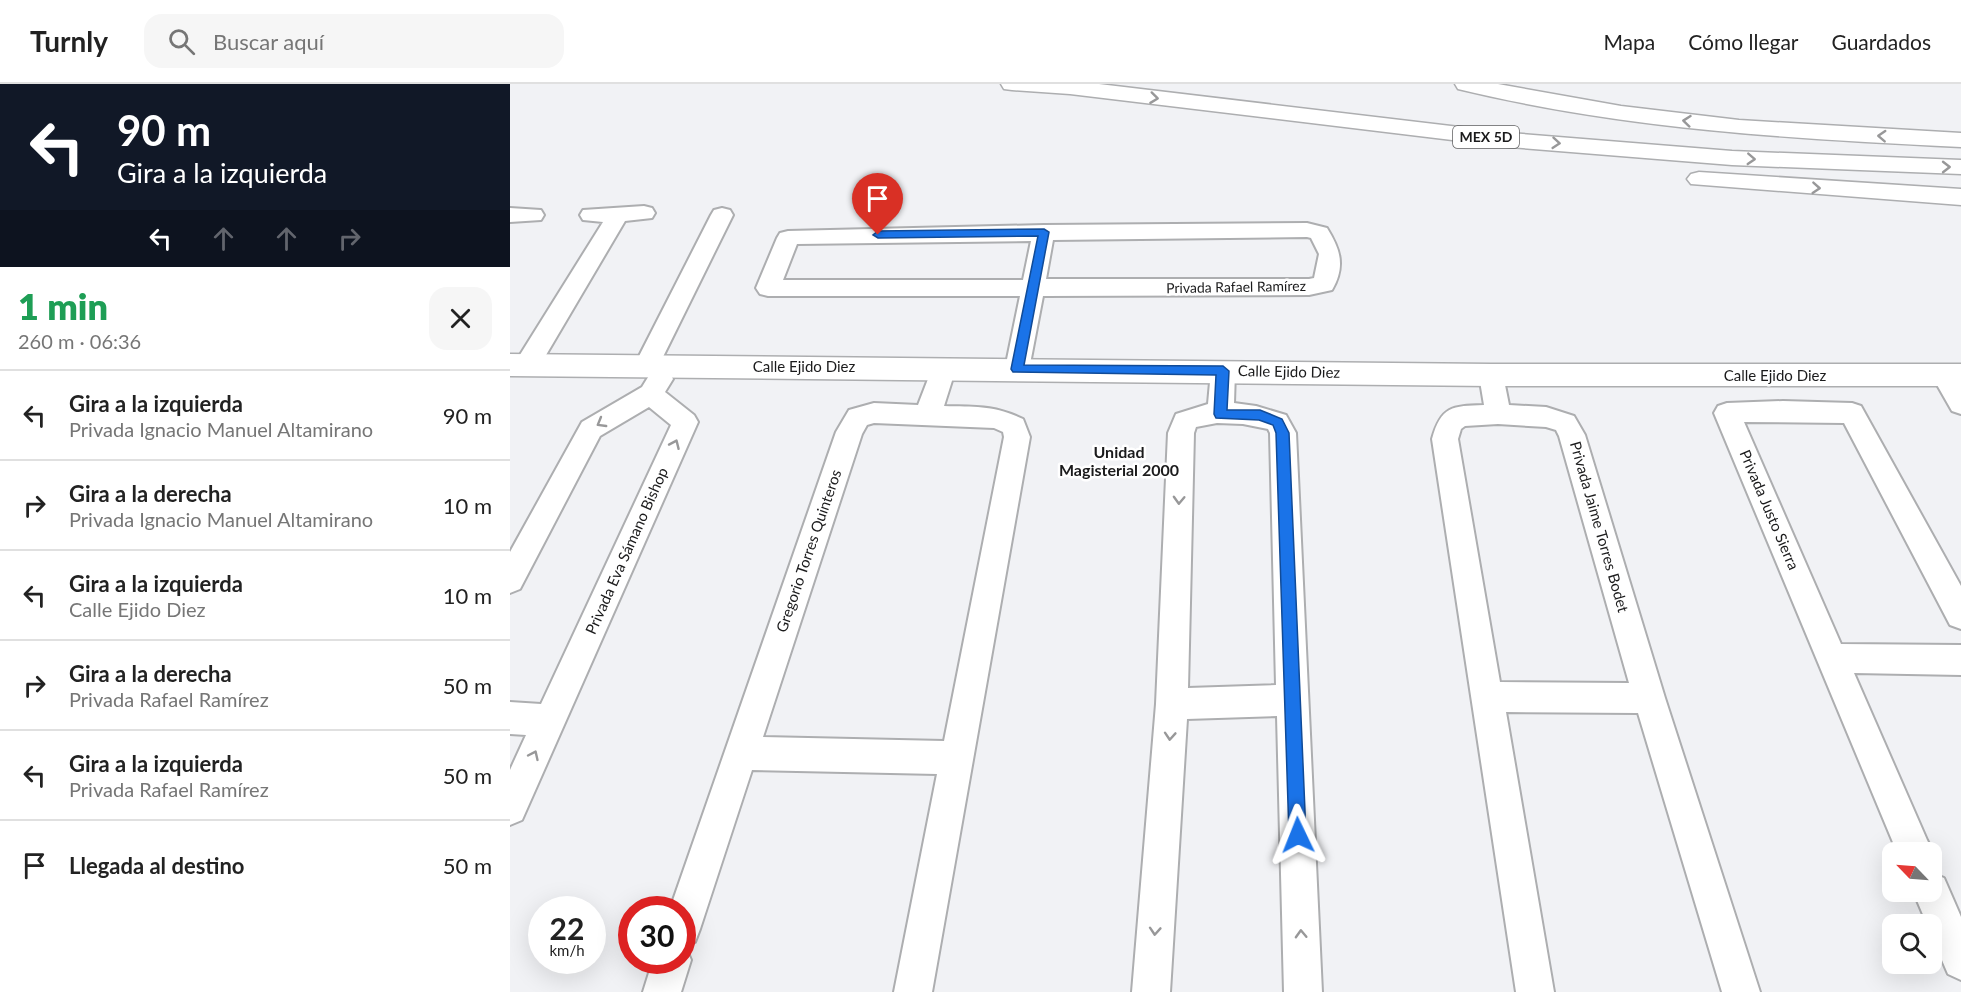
<!DOCTYPE html>
<html lang="es">
<head>
<meta charset="utf-8">
<style>
	body { margin:0; font-family:Lato,sans-serif; background:#f6f6f6; color:#222; height:100vh; display:flex; flex-direction:column; font-size:22px; white-space:nowrap }
	* { box-sizing:border-box; margin:0 }
	p { font-size:20px; color:#767676 }
	.icon { flex:none; width:33px; height:33px; fill:none; stroke:currentColor; stroke-width:2; stroke-linecap:round; stroke-linejoin:round }
	.map { position:relative; flex:1; overflow:hidden }
	.panel { display:flex; flex-direction:column; background:#fff; width:510px }
	.panel>* { flex:none }
	.banner { background:#111827; color:#fff; overflow:hidden }
	.needle { width:39px; rotate:295deg }
	.tools { position:absolute; left:1372px; top:758px; display:grid; gap:12px }
	.tools a { display:grid; place-items:center; width:60px; height:60px; border-radius:12px; background:#fff; box-shadow:0 6px 24px #0002; font-size:30px }
	.speed { position:absolute; left:18px; top:812px; display:flex; gap:12px; font-size:30px; font-weight:700; text-align:center }
	.speed>* { display:grid; place-content:center; width:78px; height:78px; border-radius:50%; background:#fff; box-shadow:0 6px 24px #0002; line-height:1 }
	.speed small { font-size:15px; font-weight:400 }
	.speed .limit { border:9px solid #d22; background:#fff; color:#111 }
	.pin { position:absolute; display:grid; place-items:center; width:51px; height:51px; color:#fff; margin:-62px -26px; border-radius:50% 50% 50% 0; rotate:-45deg; box-shadow:0 0 6px #0007 }
	.pin .icon { rotate:45deg }
	.me { position:absolute; width:66px; margin:-33px; rotate:358deg; stroke-linejoin:round; filter:drop-shadow(0 0 4px #0008) }
	.turn { display:flex; align-items:center; gap:21px; height:126px; padding:0 18px; font-size:27px }
	.turn .icon { width:78px; height:78px; stroke-width:2.5 }
	.turn b { display:block; font-size:42px; line-height:51px }
	.lanes { display:flex; align-items:center; height:57px; padding:0 18px; background:#0003; justify-content:center; gap:30px; direction:ltr }
	.lanes .off { opacity:.35 }
	.round { display:grid; place-items:center; flex:none; width:63px; height:63px; border-radius:18px; background:#f6f6f6 }
	.summary { display:flex; align-items:center; justify-content:space-between; height:102px; padding:0 18px }
	h1 { font-size:36px; font-weight:800; line-height:45px; color:#1e9e55 }
	ul { padding:0; list-style:none }
	li { display:flex; align-items:center; gap:18px; height:90px; padding:0 18px; border-top:2px solid #e0e0e0 }
	li div { flex:1 }
	li b { display:block; font-size:22px }
	li em { font-style:normal }
	header { display:flex; align-items:center; gap:36px; box-sizing:border-box; height:84px; padding:0 30px; background:#fff; border-bottom:2px solid #e0e0e0 }
	header strong { font-size:28px }
	nav { display:flex; gap:33px; margin-inline-start:auto; font-size:21px }
	.search { width:420px; height:54px; background:#f6f6f6; display:flex; align-items:center; gap:15px; box-sizing:border-box; padding:0 21px; border-radius:18px; color:#767676; font-size:22px }
	main { display:flex; flex:1; min-height:0 }
	.map>svg:first-child { display:block }
</style>
</head>
<body>
<header>
<strong>Turnly</strong>
<div class="search"><svg class="icon" aria-label="search" viewBox="0 0 24 24"><circle cx="10" cy="10" r="6"/><path d="M15 15l6 6"/></svg>Buscar aquí</div>
<nav><a>Mapa</a><a>Cómo llegar</a><a>Guardados</a></nav>
</header>
<main>
<section class="panel">
<div class="banner">
<div class="turn"><svg class="icon" aria-label="left" viewBox="0 0 24 24"><path d="M17 20v-9H6M10 6l-5 5 5 5"/></svg><div><b>90 m</b>Gira a la izquierda</div></div>
<div class="lanes"><svg class="icon" aria-label="left" viewBox="0 0 24 24"><path d="M17 20v-9H6M10 6l-5 5 5 5"/></svg><svg class="icon off" aria-label="ahead" viewBox="0 0 24 24"><path d="M12 20V5M6 11l6-6 6 6"/></svg><svg class="icon off" aria-label="ahead" viewBox="0 0 24 24"><path d="M12 20V5M6 11l6-6 6 6"/></svg><svg class="icon off" aria-label="right" viewBox="0 0 24 24"><path d="M7 20v-9h11M14 6l5 5-5 5"/></svg></div>
</div>
<div class="summary"><div><h1>1 min</h1><p>260 m · 06:36</p></div><a class="round"><svg class="icon" aria-label="close" viewBox="0 0 24 24"><path d="M6 6l12 12M18 6L6 18"/></svg></a></div>
<ul>
<li><svg class="icon" aria-label="left" viewBox="0 0 24 24"><path d="M17 20v-9H6M10 6l-5 5 5 5"/></svg><div><b>Gira a la izquierda</b><p>Privada Ignacio Manuel Altamirano</p></div><em>90 m</em></li>
<li><svg class="icon" aria-label="right" viewBox="0 0 24 24"><path d="M7 20v-9h11M14 6l5 5-5 5"/></svg><div><b>Gira a la derecha</b><p>Privada Ignacio Manuel Altamirano</p></div><em>10 m</em></li>
<li><svg class="icon" aria-label="left" viewBox="0 0 24 24"><path d="M17 20v-9H6M10 6l-5 5 5 5"/></svg><div><b>Gira a la izquierda</b><p>Calle Ejido Diez</p></div><em>10 m</em></li>
<li><svg class="icon" aria-label="right" viewBox="0 0 24 24"><path d="M7 20v-9h11M14 6l5 5-5 5"/></svg><div><b>Gira a la derecha</b><p>Privada Rafael Ramírez</p></div><em>50 m</em></li>
<li><svg class="icon" aria-label="left" viewBox="0 0 24 24"><path d="M17 20v-9H6M10 6l-5 5 5 5"/></svg><div><b>Gira a la izquierda</b><p>Privada Rafael Ramírez</p></div><em>50 m</em></li>
<li><svg class="icon" aria-label="arrive" viewBox="0 0 24 24"><path d="M6 21V4h12l-3 4 3 4H6"/></svg><div><b>Llegada al destino</b></div><em>50 m</em></li>
</ul>
</section>
<div class="map">
<svg width="1451" height="908" viewBox="0 0 1451 908">
	<rect width="100%" height="100%" fill="#f1f2f5"/>
	<g fill="none" stroke-linecap="round" stroke-linejoin="round">
		<g stroke="#adaeb0" stroke-width="4">
			<path id="street" d="M134,122L142,124L145,129L142,134L115,137L26,288L17,290L8,288L5,281L8,274L93,138L73,136L70,131L73,126Z
				M0,124L31,126L34,131L31,136L0,138Z
				M212,124L220,126L223,131L146,287L150,286L159,288L163,295L155,308L184,331L188,338L12,736L0,741V686L16,651L0,650V618L31,620L161,341L139,323L90,352L10,505L0,509V468L72,338L132,303L140,290L127,289L124,282L201,131L204,126Z
				M797,139L817,144C830,165 836,182 822,206L799,211L533,212L519,285L516,292L507,294L498,292L495,285L510,212H258L250,210L246,204L267,154L270,149L278,147L534,141ZM797,153L801,154L809,170L804,194L799,195H536L543,156ZM521,157L513,196H273L287,160Z
				M434,275L443,277L446,284L434,322C466,323 483,321 513,335L520,353L422,908H384L427,690L242,686L190,845L185,858L175,862L181,876L171,908H133L143,876H172V825H160L326,348L339,326L364,319L408,321L425,277ZM364,339L484,344L493,348L494,353L434,657L253,653L352,350L357,341Z
				M713,278L722,280L725,287L724,319L746,322L776,331L786,349L812,908H774L767,632L677,635L660,908H622L646,620L658,349L666,330L698,320L701,287L704,280ZM707,339L733,340L758,345L760,349L766,601L678,604L684,349L686,343Z
				M981,282L990,284L993,291L999,321L1036,323L1064,332L1075,351L1155,614L1250,908H1212L1128,629L996,628L1044,908H1006L922,355C931,322 942,322 974,321L969,291L972,284ZM988,340L1036,343L1046,346L1049,352L1119,599L990,598L948,355L951,345L955,342Z
				M1434,283L1443,285L1451,298V330L1442,327L1422,292L1425,285Z
				M1273,317L1342,319L1351,322L1451,502V545L1440,541L1334,339L1234,338L1331,560L1451,561V591L1344,589L1417,756L1423,768L1422,770L1387,768L1204,329L1208,322L1217,319Z
				M1422,789L1434,794L1451,833V896L1438,890L1422,853V840H1417L1403,807H1422Z"/>
		</g>
		<g stroke="#adaeb0" stroke-width="3">
			<path id="secondary" d="M0,270L981,280H1451V302H981L0,292Z"/>
		</g>
		<g stroke="#adaeb0" stroke-width="3">
			<path id="highway" d="M491,0H589L1000,49L1222,67L1451,76V90L1222,81L1000,63L560,10L502,6L494,5Z
				M945,0H988L1111,22L1229,36L1451,49V63C1283,55 1113,45 948,5Z
				M1189,88L1451,105V121L1181,100L1177,95L1181,90Z"/>
		</g>
		<use href="#street" fill="#fff" fill-rule="evenodd"/>
		<use href="#secondary" fill="#fff" fill-rule="evenodd"/>
		<use href="#highway" fill="#fff" fill-rule="evenodd"/>
	</g>
	<defs><path id="oneway-chevron" d="M-2-3.5L2.5 0L-2 3.5" fill="none" stroke-width="1.6" stroke-linecap="round" stroke-linejoin="round" transform="scale(1.5)"/></defs>
	<g stroke="#989899">
		<use href="#oneway-chevron" transform="translate(644 14) rotate(7)"/>
		<use href="#oneway-chevron" transform="translate(1177 37) rotate(-174)"/>
		<use href="#oneway-chevron" transform="translate(1372 52) rotate(-177)"/>
		<use href="#oneway-chevron" transform="translate(1046 59) rotate(5)"/>
		<use href="#oneway-chevron" transform="translate(1241 75) rotate(3)"/>
		<use href="#oneway-chevron" transform="translate(1436 83)"/>
		<use href="#oneway-chevron" transform="translate(1306 104) rotate(4)"/>
		<use href="#oneway-chevron" transform="translate(91 339) rotate(150)"/>
		<use href="#oneway-chevron" transform="translate(165 360) rotate(-66)"/>
		<use href="#oneway-chevron" transform="translate(669 416) rotate(92)"/>
		<use href="#oneway-chevron" transform="translate(660 652) rotate(94)"/>
		<use href="#oneway-chevron" transform="translate(24 671) rotate(-65)"/>
		<use href="#oneway-chevron" transform="translate(645 847) rotate(94)"/>
		<use href="#oneway-chevron" transform="translate(791 850) rotate(-92)"/>
	</g>
	<path fill="#1a73e8" stroke="#114b97" stroke-width="1.5" d="M534,145L539,148L514,281L713,282L719,287L717,326H750L772,335L779,349L796,751L794,757L788,759L782,757L779,751L766,349L763,341L749,336L706,334L704,330L706,291L503,288L501,285L528,152L368,154L363,151L368,147Z"/>
	<g text-anchor="middle" stroke-width="5" stroke-linejoin="round" paint-order="stroke">
		<rect fill="#fff" stroke="#5f5f60" stroke-width="1.5" x="943" y="42" width="66" height="22" rx="4.5"/>
		<g font-size="14" font-weight="bold" fill="#1b1b1c">
			<text x="976" y="58">MEX 5D</text>
		</g>
		<g font-size="14" fill="#1b1b1c" stroke="#fff">
			<text transform="translate(726 203) rotate(-1)" y="5">Privada Rafael Ramírez</text>
		</g>
		<g font-size="15" fill="#1b1b1c" stroke="#fff">
			<text x="294" y="288">Calle Ejido Diez</text>
			<text transform="translate(779 288) rotate(1)" y="5">Calle Ejido Diez</text>
			<text x="1265" y="297">Calle Ejido Diez</text>
			<text transform="translate(1259 426) rotate(67)" y="5">Privada Justo Sierra</text>
			<text transform="translate(1089 443) rotate(74)" y="5">Privada Jaime Torres Bodet</text>
			<text transform="translate(117 467) rotate(-66)" y="5">Privada Eva Sámano Bishop</text>
			<text transform="translate(299 467) rotate(-71)" y="5">Gregorio Torres Quinteros</text>
		</g>
		<g font-size="16" font-weight="bold" fill="#1b1b1c" stroke="#fff">
			<text x="609" y="374">Unidad<tspan x="609" dy="18">Magisterial 2000</tspan></text>
		</g>
	</g>
</svg>
<div class="tools">
<a><svg class="needle" viewBox="-14 -14 28 28"><path d="M0-13l5 13h-10z" fill="#e53935"/><path d="M0 13l5-13h-10z" fill="#767676"/></svg></a>
<a><svg class="icon" aria-label="search" viewBox="0 0 24 24"><circle cx="10" cy="10" r="6"/><path d="M15 15l6 6"/></svg></a>
</div>
<div class="speed"><div>22<small>km/h</small></div><div class="limit">30</div></div>
<div class="pin" style="left:368px;top:151px;background:#d93025"><svg class="icon" aria-label="arrive" viewBox="0 0 24 24"><path d="M6 21V4h12l-3 4 3 4H6"/></svg></div>
<svg class="me" style="left:788px;top:751px" viewBox="-20 -20 40 40"><path d="M0-17L14 15 0 8-14 15z" fill="#1a73e8" stroke="#fff" stroke-width="4"/></svg>
</div>
</main>
</body>
</html>
